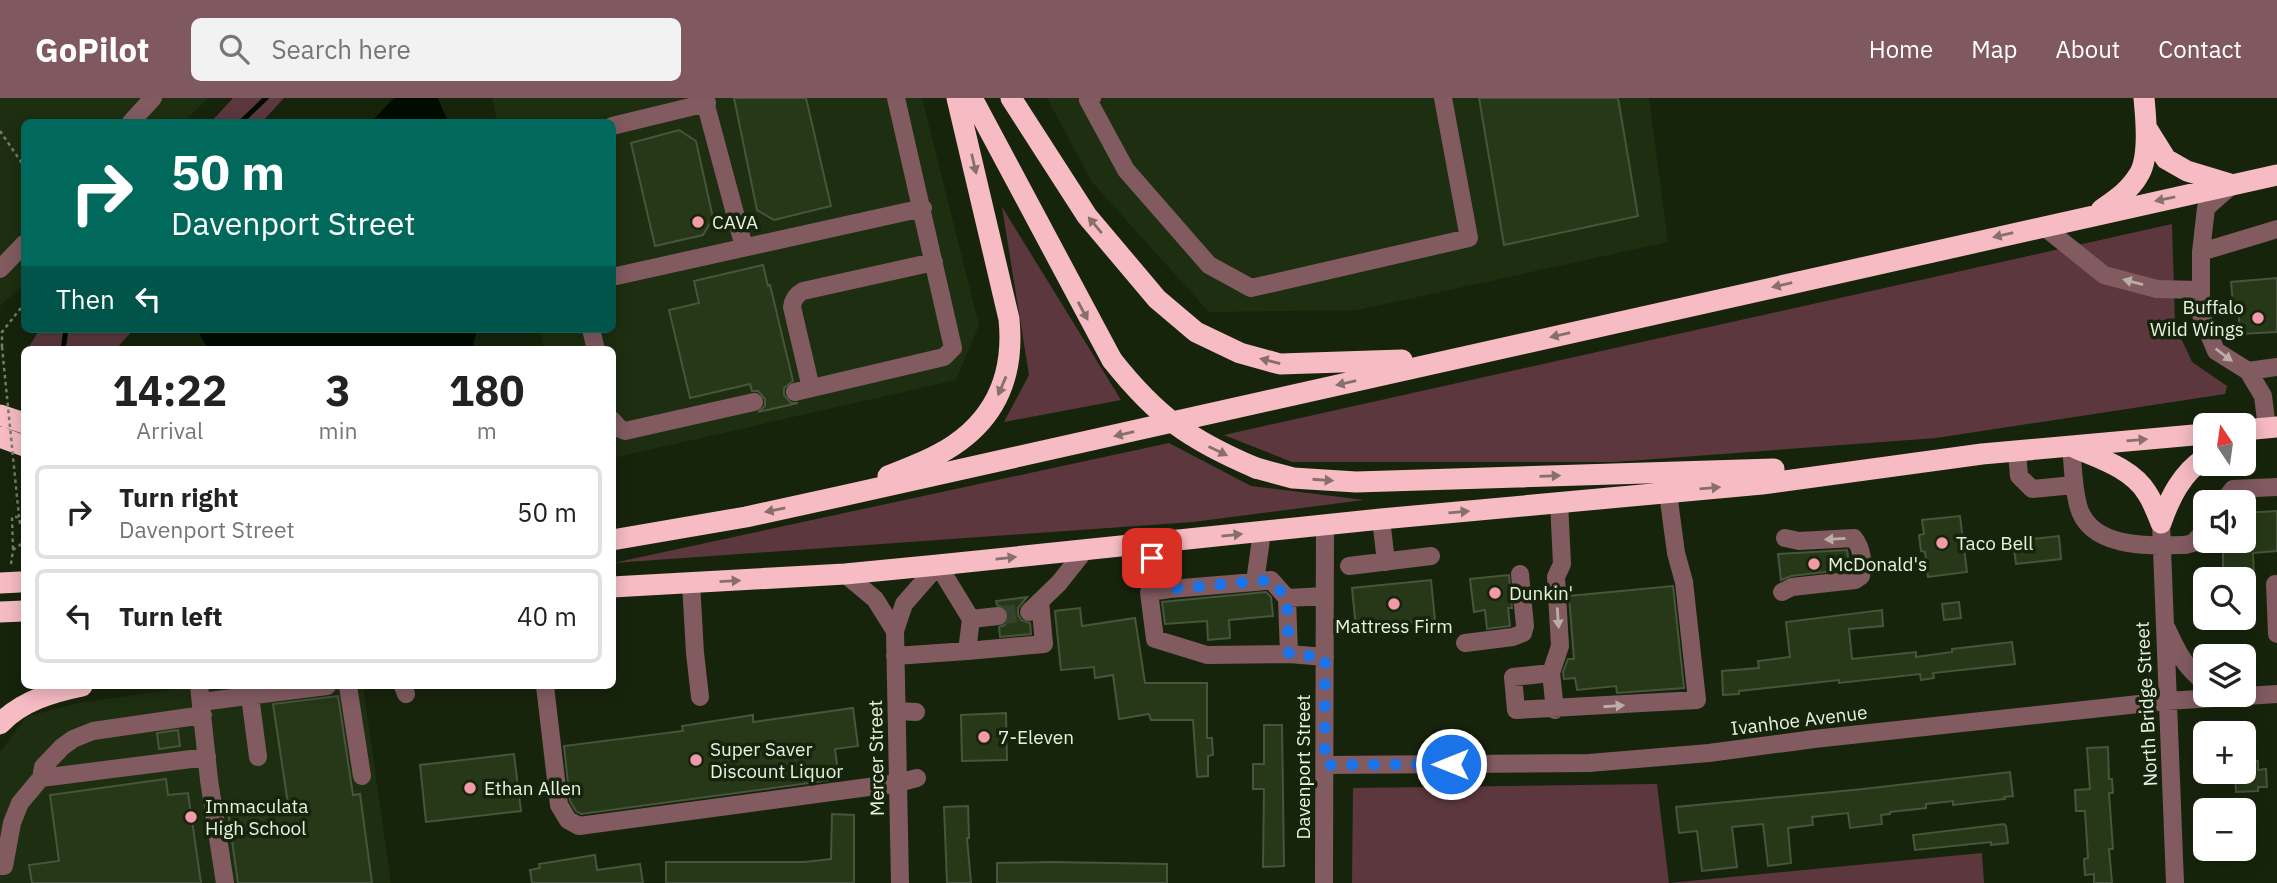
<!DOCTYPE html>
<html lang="en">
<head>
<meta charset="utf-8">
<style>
	body { margin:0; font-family:"IBM Plex Sans",sans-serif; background:#f2f2f2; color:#222; height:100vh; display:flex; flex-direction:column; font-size:26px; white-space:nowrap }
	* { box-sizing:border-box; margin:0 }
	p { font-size:23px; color:#767676 }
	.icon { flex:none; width:38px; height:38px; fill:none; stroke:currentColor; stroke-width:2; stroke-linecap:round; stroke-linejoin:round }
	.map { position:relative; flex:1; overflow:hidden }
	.drawer { position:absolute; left:21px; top:248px; width:595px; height:343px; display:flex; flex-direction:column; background:#fff; border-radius:10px; box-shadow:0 4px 18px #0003 }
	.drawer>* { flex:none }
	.banner { position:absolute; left:21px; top:21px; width:595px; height:214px; border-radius:10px; box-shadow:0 4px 18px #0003; background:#00695c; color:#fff; overflow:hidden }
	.needle { width:46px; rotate:347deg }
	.controls { position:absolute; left:2193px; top:315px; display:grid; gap:14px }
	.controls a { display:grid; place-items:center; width:63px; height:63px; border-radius:10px; background:#fff; box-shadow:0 4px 18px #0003; font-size:35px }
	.pin { position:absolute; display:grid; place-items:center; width:60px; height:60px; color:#fff; margin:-30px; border-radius:14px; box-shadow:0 4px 10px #0006 }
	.me { position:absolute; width:77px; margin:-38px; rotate:270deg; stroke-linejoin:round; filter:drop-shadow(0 0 5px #0008) }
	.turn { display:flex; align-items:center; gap:24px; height:147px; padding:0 35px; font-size:32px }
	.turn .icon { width:91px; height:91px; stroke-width:2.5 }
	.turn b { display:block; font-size:49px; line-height:60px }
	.then { display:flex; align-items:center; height:66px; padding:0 35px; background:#0003; gap:14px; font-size:26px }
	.eta { display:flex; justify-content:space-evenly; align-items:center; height:119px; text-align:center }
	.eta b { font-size:42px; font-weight:700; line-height:49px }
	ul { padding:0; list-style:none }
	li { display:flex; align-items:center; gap:21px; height:94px; margin:0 14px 10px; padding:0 21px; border:4px solid #e0e0e0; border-radius:10px }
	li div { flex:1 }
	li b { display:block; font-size:26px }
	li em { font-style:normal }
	header { display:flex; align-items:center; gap:42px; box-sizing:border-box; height:98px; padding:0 35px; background:#80585f; color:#fff }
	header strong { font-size:33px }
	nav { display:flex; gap:38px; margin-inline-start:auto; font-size:24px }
	.search { width:490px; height:63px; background:#f2f2f2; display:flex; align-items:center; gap:18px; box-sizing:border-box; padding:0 24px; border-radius:10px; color:#767676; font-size:26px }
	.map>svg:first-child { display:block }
</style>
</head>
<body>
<header>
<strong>GoPilot</strong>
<div class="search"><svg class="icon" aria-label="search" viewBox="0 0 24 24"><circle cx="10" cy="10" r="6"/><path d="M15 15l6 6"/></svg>Search here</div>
<nav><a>Home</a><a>Map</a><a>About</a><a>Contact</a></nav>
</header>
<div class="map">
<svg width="2277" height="785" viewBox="0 0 2277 785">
	<rect width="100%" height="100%" fill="#17240c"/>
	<path fill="#1e2e10" d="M0,0H208L184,24H24V187L0,208Z
		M492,0H922L979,227L956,282L613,360L612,252H544L539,231H612V24H497Z
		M1047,0H1649L1668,144L1358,212L1209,214L1092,84Z
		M199,588H363L391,785H0V654L26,619L78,605Z"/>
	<path fill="#5c383e" d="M233,0H284L262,24H211Z
		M1002,109L1121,302L1004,324L1029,277Z
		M2172,126L2175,227L2192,264L2227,288L2225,296L1936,340L1614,364H1292L1224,337Z
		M40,231H134L115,252H31L30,247Z
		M1169,345L1251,388L1364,402L1193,424L613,465Z
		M1657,686L1669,785H1352L1353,690Z
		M1982,755L1984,785H1669Z"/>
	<path fill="#010c00" d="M394,0H438L448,24H363L375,20Z
		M199,231H477L472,252H209L201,239Z"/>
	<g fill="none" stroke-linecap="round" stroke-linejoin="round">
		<path stroke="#010c00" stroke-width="5" d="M241,24L266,0
			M63,252L66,231"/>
	</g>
	<path fill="#273818" stroke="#46553b" stroke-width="2" d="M734,0H806L831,108L774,122L757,112Z
		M1479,0H1618L1638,118L1504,147Z
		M679,32L696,43L713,120L703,137L655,148L631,45Z
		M763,167L768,188L770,187L793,283L784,290V297L791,305H798L758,314L765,308V301L758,293H752L750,286L690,300L669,212L699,205L694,183Z
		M2277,180V234L2240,236L2238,205H2233L2231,184Z
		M2277,413V453L2253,455L2254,478L2247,479V481H2223V443H2244V415Z
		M1960,418L1967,474L1928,479L1925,454L1921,453L1919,437L1924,436L1922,422Z
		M2059,438L2061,461L2016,466L2013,443Z
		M1847,452L1850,471L1791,478L1781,482L1778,456Z
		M1509,477L1512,510H1508L1510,528L1487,531L1485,512L1474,514L1470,481Z
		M1431,482L1435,522L1356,530L1352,490Z
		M1673,488L1684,590L1617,595L1616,588L1577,592L1575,580L1564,581L1563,574L1568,561H1574L1569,498Z
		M1266,494L1271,499L1273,518L1229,522L1230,540L1208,542L1207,523L1165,526L1162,504Z
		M1027,499L1018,510V516L1021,522L1030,525L1031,536L1000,539L999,529L1005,527L1009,517L1007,511L997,507L996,503Z
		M1959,504L1961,520L1944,522L1942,506Z
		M1080,510L1082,528L1135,520L1145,585H1207V640H1212L1213,657L1208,658V678L1197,679L1193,622H1151L1149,616L1119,621L1113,577L1095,580L1094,569L1061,572L1055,513Z
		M1882,512L1883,528L1849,531L1852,561L1916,554V559L1952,554V551L2012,544L2015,566L1933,575L1934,580L1921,582L1920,576L1839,585V582L1739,593V596L1723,597L1722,573L1759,570L1758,563L1790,559L1786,524Z
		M338,598L353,697L360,696L372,785H238L228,714L288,706L273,606Z
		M853,610L858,648L835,651L839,681L581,716L576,713L570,703L564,648L683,633L682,628L753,617V624Z
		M1006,615L1007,662L962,663L961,617Z
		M1264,627H1282L1284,768L1263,769L1264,691H1253V666H1264Z
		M178,632L180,648L159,651L157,635Z
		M2108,649L2109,681H2112L2113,695H2109L2113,751H2109L2112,785H2094V776L2085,777L2084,761L2088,760L2085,713H2076L2075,692L2090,691L2087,650Z
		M514,656L521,713L426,724L420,667Z
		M2258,663V672L2266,671L2267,689H2258V693L2236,694L2235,674H2244V664Z
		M2010,674L2013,698L2004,699L2005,701L1953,707V703L1926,706V710L1890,714V716L1881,717L1882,726L1850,730L1848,715L1812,719L1813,727L1788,730L1791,765L1768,768L1763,726L1732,729L1737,769L1702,773L1697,733L1679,735L1676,709L1863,691Z
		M166,681L168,697L188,695L201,785H32L29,767L59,763L50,697Z
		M968,708L969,740H967L971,785H947L944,709Z
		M832,716L854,717V785H666V764H804L831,761Z
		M2004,726L2006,728L2008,745L1991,747V744L1915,752L1913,737Z
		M595,757L597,772L640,766L643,785H532L530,772L540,770L539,766Z
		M1051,764L1167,766V785H997V765Z"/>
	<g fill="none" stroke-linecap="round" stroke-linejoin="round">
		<path stroke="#36432c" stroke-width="18" stroke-dasharray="18 9" stroke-linecap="butt" d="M998,518L1029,514"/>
		<path stroke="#727d69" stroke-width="2.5" stroke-dasharray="3.5 3.5" stroke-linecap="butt" d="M0,33L24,68
			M2,249V234L24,206
			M13,451L12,419H19L20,425L24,424
			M11,466L13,452L24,444"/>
		<path stroke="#825b61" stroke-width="18" d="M704,0L744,149
			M1092,0L1088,2L1126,72L1209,167L1251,190L1469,140L1443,0
			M131,24L153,0
			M612,28L707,5
			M2232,87L2206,110L2201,154V217L2216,253L2248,273L2263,298L2267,330
			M2043,128L2104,177L2157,191L2201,192
			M2201,154L2277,131
			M0,171L24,146
			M612,179L923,110
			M591,231L596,252
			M2248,273L2277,269
			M811,290L792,209C793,201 796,197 803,193L934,164
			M795,294L944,259L953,250L896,0
			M612,322L620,331L625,333L754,304
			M2071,348C2073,367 2073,388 2078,407C2089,451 2149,448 2185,447L2193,445L2205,432
			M2017,354L2019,378L2032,391L2074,387
			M1559,404L1562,466L1556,479L1560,548L1551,575L1513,579L1516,612L1697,602L1684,484L1676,455L1668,395
			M2223,404L2233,391L2277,389
			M1381,421L1386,464
			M2161,425L2175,785
			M1143,446L1170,491L1255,484L1262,434
			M1349,468L1431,458
			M845,476L875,501L895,533
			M1255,484L1271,482L1287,500L1325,498
			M691,485L695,555L700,599
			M2275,486L2277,536
			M1170,491L1149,494L1155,541L1207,557L1289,556
			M1782,494L1792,489L1855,482L1861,478C1864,466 1862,450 1854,440L1799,443L1785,440
			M1287,500L1289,556L1325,559
			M1029,514L1059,485L1086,451
			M2167,531C2177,553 2185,570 2205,584
			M1465,545L1513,539L1523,535L1525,528L1520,476
			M967,553L1044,546L1040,503
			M895,558L967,553L971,521
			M1551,575L1555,612
			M199,588L209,682L225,785
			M348,588L362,678
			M403,588L406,596
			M545,588L559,707L568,722L579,728L898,685L917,680
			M250,598L258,659
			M201,604L327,588
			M897,613L916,614
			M1325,667L1589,665L1709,655L1814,641L2167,603L2277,596
			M41,680L207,659
			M0,768H4L12,725L20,705L41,680L43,669L62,649L73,641L93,633L203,617
			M900,785L895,533L904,506L938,467L971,521L998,518
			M1324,785L1325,427"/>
		<path stroke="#f7bbc4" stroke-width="21" d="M972,0L1112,262
			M1011,0L1087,118L1157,201L1196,234L1240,255L1280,266L1402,262
			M2146,29L2166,61L2187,73L2230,86
			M2101,112C2115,102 2129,93 2138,78C2150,61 2146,21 2144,0
			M0,317L24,325
			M2244,332L2277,329
			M0,339L24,348
			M2073,349C2098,360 2132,370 2147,395C2153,404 2157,415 2161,425
			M1256,370L1293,380L1356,384L1774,371
			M888,378C905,371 923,365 939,356C993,327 1015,281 1009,221L957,0
			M2161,425C2170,399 2182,375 2205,360
			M612,442L746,419L842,398L2277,77
			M612,489L845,476L938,467L1381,421L1762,386L1982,356L2205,336
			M0,514L24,513
			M0,626C21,603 53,594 82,588"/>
		<path stroke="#727d69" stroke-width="2.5" stroke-dasharray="3.5 3.5" stroke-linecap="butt" d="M2,249L19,419"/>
		<path stroke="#f7bbc4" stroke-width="21" d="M1112,262C1157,319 1190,342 1256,370
			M0,485L20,484"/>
	</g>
	<defs><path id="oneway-solid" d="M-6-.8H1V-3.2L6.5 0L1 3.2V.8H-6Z" transform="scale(1.75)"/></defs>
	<g fill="#877068">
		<use href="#oneway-solid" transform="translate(974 66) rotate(77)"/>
		<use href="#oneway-solid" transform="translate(2165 101) rotate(168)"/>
		<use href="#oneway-solid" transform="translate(1095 127) rotate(-130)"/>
		<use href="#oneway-solid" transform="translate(2003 137) rotate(167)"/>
		<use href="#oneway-solid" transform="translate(1782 187) rotate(167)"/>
		<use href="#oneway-solid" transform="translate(1083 213) rotate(62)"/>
		<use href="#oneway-solid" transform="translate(1560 237) rotate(167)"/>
		<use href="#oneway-solid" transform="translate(1270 263) rotate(-166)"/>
		<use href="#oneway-solid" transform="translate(1346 285) rotate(167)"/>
		<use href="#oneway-solid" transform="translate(1002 288) rotate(113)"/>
		<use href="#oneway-solid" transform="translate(1124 336) rotate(167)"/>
		<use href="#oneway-solid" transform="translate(2137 342) rotate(-5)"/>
		<use href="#oneway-solid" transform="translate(1218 353) rotate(26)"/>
		<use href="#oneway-solid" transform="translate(1550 378) rotate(-2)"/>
		<use href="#oneway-solid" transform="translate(1323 382) rotate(4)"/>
		<use href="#oneway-solid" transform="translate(1710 390) rotate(-5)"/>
		<use href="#oneway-solid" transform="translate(775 412) rotate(168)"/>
		<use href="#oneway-solid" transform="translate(1459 414) rotate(-5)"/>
		<use href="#oneway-solid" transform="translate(1232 437) rotate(-6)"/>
		<use href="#oneway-solid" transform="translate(1006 460) rotate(-6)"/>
		<use href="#oneway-solid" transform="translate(730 483) rotate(-3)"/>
	</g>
	<g fill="#baaea7">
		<use href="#oneway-solid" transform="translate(2133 184) rotate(-165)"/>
		<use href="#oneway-solid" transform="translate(2224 257) rotate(37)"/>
		<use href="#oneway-solid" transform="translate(1835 441) rotate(177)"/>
		<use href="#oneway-solid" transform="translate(1558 520) rotate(86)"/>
		<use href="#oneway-solid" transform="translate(1614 608) rotate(-4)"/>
	</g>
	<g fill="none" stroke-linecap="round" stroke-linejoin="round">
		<path stroke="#1a73e8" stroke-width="12" stroke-dasharray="0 21.6" d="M1152,460L1170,491L1271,482L1287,500L1289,556L1325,559V667L1451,666"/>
	</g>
	<g fill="#f39aaa" stroke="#17240c" stroke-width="2.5">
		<circle cx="698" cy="124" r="7"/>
		<circle cx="2258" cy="220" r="7"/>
		<circle cx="1942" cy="445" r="7"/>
		<circle cx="1814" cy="466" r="7"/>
		<circle cx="1495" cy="495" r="7"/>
		<circle cx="1394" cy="506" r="7"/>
		<circle cx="984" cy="639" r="7"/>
		<circle cx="696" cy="662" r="7"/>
		<circle cx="470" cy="690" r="7"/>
		<circle cx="191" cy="719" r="7"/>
	</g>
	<g text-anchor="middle" stroke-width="7" stroke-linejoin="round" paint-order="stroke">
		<g font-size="19" fill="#e7f1e1" stroke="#17240c" text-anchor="start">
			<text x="712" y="131">CAVA</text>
			<text x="2244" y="216" text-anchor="end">Buffalo<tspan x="2244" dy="22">Wild Wings</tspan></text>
			<text x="1956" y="452">Taco Bell</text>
			<text x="1828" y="473">McDonald's</text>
			<text x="1509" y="502">Dunkin'</text>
			<text x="1394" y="535" text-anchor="middle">Mattress Firm</text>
			<text x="998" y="646">7-Eleven</text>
			<text x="710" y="658">Super Saver<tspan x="710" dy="22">Discount Liquor</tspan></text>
			<text x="484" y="697">Ethan Allen</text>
			<text x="205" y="715">Immaculata<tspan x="205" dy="22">High School</tspan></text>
		</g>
		<g font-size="19" fill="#e7f1e1" stroke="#17240c">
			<text transform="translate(2146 606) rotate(-93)" y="7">North Bridge Street</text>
			<text transform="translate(1799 622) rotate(-7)" y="7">Ivanhoe Avenue</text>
			<text transform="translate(876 660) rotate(-91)" y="7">Mercer Street</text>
			<text transform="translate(1303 669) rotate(-90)" y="7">Davenport Street</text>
		</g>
	</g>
</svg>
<div class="controls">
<a><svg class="needle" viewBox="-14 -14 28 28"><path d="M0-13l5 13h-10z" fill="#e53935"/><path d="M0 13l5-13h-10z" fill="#767676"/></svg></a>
<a><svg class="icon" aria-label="sound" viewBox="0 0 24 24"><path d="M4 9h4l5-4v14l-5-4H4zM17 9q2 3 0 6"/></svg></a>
<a><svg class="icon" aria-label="search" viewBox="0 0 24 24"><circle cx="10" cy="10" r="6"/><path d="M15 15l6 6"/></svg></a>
<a><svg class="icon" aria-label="layers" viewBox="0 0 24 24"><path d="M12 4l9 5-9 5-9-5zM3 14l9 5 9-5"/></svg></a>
<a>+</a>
<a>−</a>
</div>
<div class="pin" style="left:1152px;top:460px;background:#d93025"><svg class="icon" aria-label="arrive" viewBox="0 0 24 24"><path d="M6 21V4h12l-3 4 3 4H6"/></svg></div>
<svg class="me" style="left:1451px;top:666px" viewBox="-20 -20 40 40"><circle r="17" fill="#1a73e8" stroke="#fff" stroke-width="3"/><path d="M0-11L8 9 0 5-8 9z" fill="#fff"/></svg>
<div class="banner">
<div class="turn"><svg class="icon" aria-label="right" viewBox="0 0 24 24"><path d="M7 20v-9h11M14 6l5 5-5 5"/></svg><div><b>50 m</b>Davenport Street</div></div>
<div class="then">Then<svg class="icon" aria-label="left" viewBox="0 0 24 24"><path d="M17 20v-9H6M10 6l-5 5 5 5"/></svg></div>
</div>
<section class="drawer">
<div class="eta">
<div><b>14:22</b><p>Arrival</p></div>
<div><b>3</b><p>min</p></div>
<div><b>180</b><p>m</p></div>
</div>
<ul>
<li><svg class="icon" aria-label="right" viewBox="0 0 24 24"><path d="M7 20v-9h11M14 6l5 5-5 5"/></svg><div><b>Turn right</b><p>Davenport Street</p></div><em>50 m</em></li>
<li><svg class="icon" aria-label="left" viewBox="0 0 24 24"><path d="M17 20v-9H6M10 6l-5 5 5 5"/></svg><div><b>Turn left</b></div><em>40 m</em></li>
</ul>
</section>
</div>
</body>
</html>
